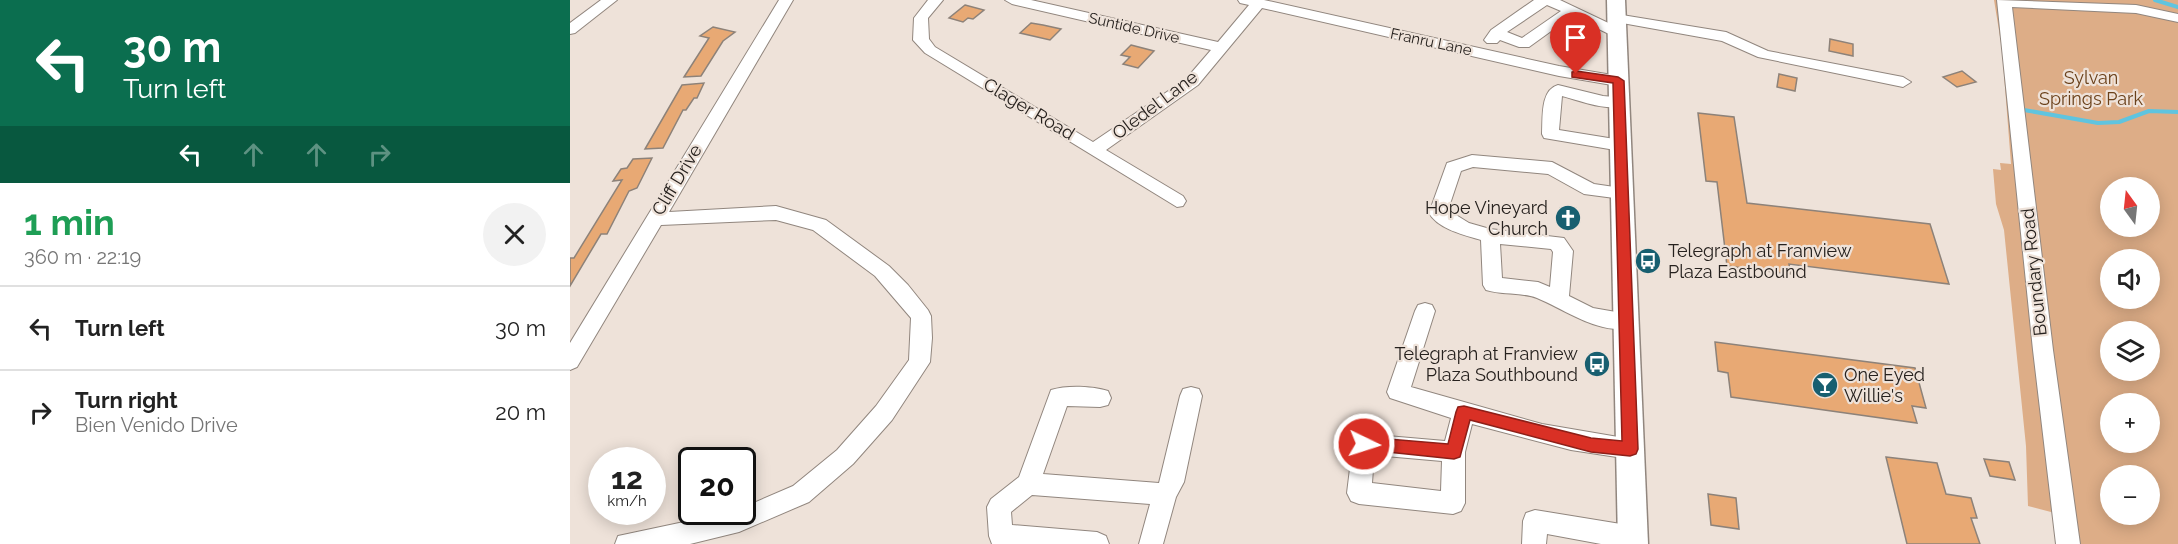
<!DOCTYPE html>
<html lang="en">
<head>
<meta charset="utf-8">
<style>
	body { margin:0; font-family:Raleway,sans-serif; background:#f2f2f2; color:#222; height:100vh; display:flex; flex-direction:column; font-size:22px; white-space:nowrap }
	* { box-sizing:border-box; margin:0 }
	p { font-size:20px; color:#767676 }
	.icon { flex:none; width:33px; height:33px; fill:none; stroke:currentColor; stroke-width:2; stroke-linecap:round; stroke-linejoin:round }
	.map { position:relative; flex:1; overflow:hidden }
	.drawer { display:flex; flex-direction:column; background:#fff; width:570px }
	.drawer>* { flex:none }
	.top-card { background:#0b6e4f; color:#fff; overflow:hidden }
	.needle { width:39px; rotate:345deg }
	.buttons { position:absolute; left:1530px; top:177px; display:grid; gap:12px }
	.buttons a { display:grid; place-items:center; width:60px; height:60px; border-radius:50%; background:#fff; box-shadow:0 3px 15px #0003; font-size:30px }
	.speed { position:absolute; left:18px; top:447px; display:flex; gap:12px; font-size:30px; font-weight:700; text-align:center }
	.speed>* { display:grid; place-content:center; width:78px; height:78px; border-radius:50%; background:#fff; box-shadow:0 3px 15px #0003; line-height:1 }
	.speed small { font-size:15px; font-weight:400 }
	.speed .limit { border:3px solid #111; border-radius:9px; background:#fff; color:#111 }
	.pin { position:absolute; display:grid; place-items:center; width:51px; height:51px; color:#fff; margin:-62px -26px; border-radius:50% 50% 50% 0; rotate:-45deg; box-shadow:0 0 6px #0007 }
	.pin .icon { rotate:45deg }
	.me { position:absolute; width:66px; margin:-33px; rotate:94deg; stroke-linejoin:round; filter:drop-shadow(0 0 4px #0008) }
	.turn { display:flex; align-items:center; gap:21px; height:126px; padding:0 24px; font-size:27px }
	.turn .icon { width:78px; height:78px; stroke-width:2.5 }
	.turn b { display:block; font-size:42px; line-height:51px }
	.lanes { display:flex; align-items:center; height:57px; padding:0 24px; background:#0003; justify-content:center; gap:30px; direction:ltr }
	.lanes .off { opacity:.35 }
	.round { display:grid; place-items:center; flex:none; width:63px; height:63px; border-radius:32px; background:#f2f2f2 }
	.summary { display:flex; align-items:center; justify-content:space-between; height:102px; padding:0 24px }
	h1 { font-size:36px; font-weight:700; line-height:45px; color:#1e9e55 }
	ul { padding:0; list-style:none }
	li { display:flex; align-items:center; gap:18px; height:84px; padding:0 24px; border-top:2px solid #e0e0e0 }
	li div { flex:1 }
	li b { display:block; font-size:22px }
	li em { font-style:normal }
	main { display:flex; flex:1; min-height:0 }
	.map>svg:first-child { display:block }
</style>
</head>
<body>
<main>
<section class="drawer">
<div class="top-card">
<div class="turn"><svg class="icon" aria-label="left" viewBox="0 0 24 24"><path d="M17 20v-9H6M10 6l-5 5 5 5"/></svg><div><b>30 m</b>Turn left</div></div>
<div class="lanes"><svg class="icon" aria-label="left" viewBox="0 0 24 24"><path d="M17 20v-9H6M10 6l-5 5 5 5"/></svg><svg class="icon off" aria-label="ahead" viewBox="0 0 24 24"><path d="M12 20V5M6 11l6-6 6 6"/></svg><svg class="icon off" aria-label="ahead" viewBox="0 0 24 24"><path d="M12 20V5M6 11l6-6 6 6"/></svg><svg class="icon off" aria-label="right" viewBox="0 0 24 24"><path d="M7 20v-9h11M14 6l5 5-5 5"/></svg></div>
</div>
<div class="summary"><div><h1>1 min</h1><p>360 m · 22:19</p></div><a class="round"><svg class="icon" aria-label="close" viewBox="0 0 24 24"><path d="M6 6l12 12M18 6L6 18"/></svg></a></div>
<ul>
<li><svg class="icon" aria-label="left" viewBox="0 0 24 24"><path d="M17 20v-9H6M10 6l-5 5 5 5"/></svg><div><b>Turn left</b></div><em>30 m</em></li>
<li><svg class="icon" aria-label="right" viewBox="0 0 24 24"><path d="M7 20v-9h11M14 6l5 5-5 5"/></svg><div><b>Turn right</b><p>Bien Venido Drive</p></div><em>20 m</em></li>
</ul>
</section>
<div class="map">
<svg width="1608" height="544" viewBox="0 0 1608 544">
	<rect width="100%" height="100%" fill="#eee2d9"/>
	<path fill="#ddad87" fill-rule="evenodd" d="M1424,0H1608V544H1508L1504,518L1458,506L1456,446L1434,230L1426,204L1423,169L1431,170L1430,163L1441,164L1432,49ZM1540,188H1580V226H1540ZM1540,260H1580V298H1540ZM1540,332H1580V370H1540ZM1540,404H1580V442H1540ZM1540,476H1580V514H1540Z"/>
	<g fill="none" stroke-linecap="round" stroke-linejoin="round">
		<path stroke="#5fc4df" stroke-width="4" d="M1585,0L1608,7
			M1454,110L1528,123L1549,122L1579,111L1608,112"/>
	</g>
	<path fill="#e8a974" stroke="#8d8279" stroke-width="1.5" d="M395,5L414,10L403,19L398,18L393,22L379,18Z
		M461,23L473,25L491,29L480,40L450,33Z
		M143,27L165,32L153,41L131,76L114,77L139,38L130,36Z
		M1260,39L1283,44V56L1259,51Z
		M561,45L584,51L568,68L553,64L560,57L551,55Z
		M1392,71L1406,82L1387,87L1373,77Z
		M1209,74L1227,78L1225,91L1207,87Z
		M134,83L127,98H124L116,110H113L93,148L75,149L112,85Z
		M1128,113L1164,117L1177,203L1360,224L1379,284L1219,264L1221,274L1157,266L1147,182L1136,181Z
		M82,158L67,188L59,191L37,234H31L0,286V258H4L52,180L43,181L51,169L57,168L63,159Z
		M1145,342L1345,368L1356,408L1342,406L1347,423L1161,397L1158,373L1148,371Z
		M1316,457L1367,463L1376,494L1401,498L1407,518H1401L1410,544H1337Z
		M1414,459L1439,462L1445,480L1420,476Z
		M1138,494L1166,498L1169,529L1141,525Z"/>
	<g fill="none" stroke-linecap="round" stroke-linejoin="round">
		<g stroke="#91867e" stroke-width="2">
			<path id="minor" d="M31,0H47L5,33L0,34V23Z
				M209,0H223L99,212L206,206L256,220L319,266L338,285L358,310L361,316L362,338L360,362L322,420L283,464L239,502L169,532L120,544H45L48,536L161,512H172V508L223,486L267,450L306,406L339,360L341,318L305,276L243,230L206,220L91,225L7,367L0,370V343Z
				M358,0H373L358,18L359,39L365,47L523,142L616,79L641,50L442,4L435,0H461L648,42L679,5L670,3L668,0H694L989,66L1048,76L1056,81L1048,86L989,76L692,8L628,85L536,150L613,196L616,201L613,206L607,207L355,53L343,40L344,18Z
				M964,0H990L1051,29L1053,32L1051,35H1041L1002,16L959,47H949L930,40L927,43H917L914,40L921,30ZM977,5L991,11L952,38L937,32Z
				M1427,0L1566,5L1608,14V22L1566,13L1442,7L1483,350L1510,544H1486L1463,350Z
				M1046,14L1156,32L1198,51L1333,77L1341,82L1333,87L1188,57L1152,41L1041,21L1039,18L1041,15Z
				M988,85L1033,96L1055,98L1057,102L1055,106C1035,111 1011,101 992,96L989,130L1057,141L1060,145L1057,149L1051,151L974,138L972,134C973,118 970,90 988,85Z
				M902,155L982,162L1024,184L1058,189L1061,193L1058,197L1052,199L1014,194L978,174L903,167L891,171L878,210L899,223L920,229L994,238L1003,251L999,296L1023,308L1063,315L1066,321L1063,327C1032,337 994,309 967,298C951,292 932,295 916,290L913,285L911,240C894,235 868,229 859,213L877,163ZM930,244L981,249L983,252L980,287L968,282L932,278Z
				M855,303L862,305L865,311L841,387L972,424L1060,439L1068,442L1071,449L1068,456L1060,459L1001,450L902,424L895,452V503L891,511L883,514L789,504L781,501L777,493L783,444L786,437L794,434L875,441L881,418L820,398L817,392L845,311L848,305ZM804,455L872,461L871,491L802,483Z
				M621,387L629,389L632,396L614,482L606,497L593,544H569L580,504L462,495L441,512L442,525L527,532L536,536L539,544H422L419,536L417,507L421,499L449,477L481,390C497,385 522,386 538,391L541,398L538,405L530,407L497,406L473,474L589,483L610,396L613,389Z
				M965,510L1063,526L1072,530L1075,538L1073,544H1031L977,534L976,544H952L953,521L956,513Z"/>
		</g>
		<g stroke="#91867e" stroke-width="3">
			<path id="major" d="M1037,0H1055L1078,544H1048Z"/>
		</g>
		<use href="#minor" fill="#fff" fill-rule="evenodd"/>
		<use href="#major" fill="#fff" fill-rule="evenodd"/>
	</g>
	<path fill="#d93025" stroke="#8d1f18" stroke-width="1.5" d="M1006,71L1048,77L1054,81L1068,449L1066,454L1060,456L1021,452L900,420L890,457L884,459L789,449L786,444L789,439L794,437L878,444L886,412L888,407L894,406L1021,438L1052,441L1043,83L1002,77V72Z"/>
	<defs>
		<g id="church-disc" transform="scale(1.35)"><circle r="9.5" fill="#185f70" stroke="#eee2d9"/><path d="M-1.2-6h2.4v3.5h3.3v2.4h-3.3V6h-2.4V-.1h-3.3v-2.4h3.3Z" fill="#fff"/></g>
		<g id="bus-disc" transform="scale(1.35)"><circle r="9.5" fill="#185f70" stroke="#eee2d9"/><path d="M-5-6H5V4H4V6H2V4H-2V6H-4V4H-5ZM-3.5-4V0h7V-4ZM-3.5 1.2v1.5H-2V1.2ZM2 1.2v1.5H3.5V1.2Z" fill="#fff"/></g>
		<g id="bar-disc" transform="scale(1.35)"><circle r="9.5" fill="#185f70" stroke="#eee2d9"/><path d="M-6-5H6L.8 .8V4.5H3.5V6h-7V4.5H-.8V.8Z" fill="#fff"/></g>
	</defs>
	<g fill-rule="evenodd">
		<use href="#church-disc" x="998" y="218"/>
		<use href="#bus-disc" x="1078" y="261"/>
		<use href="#bus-disc" x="1027" y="364"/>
		<use href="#bar-disc" x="1255" y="385"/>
	</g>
	<g text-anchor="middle" stroke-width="4.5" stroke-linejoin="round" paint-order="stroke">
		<g font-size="15" fill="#26211e" stroke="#eee2d9">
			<text transform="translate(564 28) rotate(13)" y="5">Suntide Drive</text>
			<text transform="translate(861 42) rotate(12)" y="5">Franru Lane</text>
		</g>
		<g font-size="18" fill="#6b411a" stroke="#eee2d9">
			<text x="1521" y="84">Sylvan<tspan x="1521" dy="21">Springs Park</tspan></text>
		</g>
		<g font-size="18" fill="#26211e" stroke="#eee2d9">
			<text transform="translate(585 105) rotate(-37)" y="6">Oledel Lane</text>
			<text transform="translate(459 109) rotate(31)" y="6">Clager Road</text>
			<text transform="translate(107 180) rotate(-59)" y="6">Cliff Drive</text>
			<text transform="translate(1464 272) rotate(-96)" y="6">Boundary Road</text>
		</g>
		<g font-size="18" fill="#26211e" stroke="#eee2d9" text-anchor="end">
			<text x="978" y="214">Hope Vineyard<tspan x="978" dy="21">Church</tspan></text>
			<text x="1098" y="257" text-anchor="start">Telegraph at Franview<tspan x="1098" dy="21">Plaza Eastbound</tspan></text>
			<text x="1008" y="360">Telegraph at Franview<tspan x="1008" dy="21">Plaza Southbound</tspan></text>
			<text x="1274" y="381" text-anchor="start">One Eyed<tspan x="1274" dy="21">Willie's</tspan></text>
		</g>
	</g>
</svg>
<div class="buttons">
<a><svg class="needle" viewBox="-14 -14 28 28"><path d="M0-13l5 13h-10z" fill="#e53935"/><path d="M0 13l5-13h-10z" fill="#767676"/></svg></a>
<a><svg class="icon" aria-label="sound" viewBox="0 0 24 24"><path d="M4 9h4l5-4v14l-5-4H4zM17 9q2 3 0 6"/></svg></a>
<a><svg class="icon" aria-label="layers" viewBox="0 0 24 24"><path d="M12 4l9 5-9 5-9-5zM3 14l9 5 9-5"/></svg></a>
<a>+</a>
<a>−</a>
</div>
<div class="speed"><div>12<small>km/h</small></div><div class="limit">20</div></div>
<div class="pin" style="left:1006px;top:74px;background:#d93025"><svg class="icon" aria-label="arrive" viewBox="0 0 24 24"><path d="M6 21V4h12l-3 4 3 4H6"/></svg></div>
<svg class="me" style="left:794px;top:444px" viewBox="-20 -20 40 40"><circle r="17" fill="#d93025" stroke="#fff" stroke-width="3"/><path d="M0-11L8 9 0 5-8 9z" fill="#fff"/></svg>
</div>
</main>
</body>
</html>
